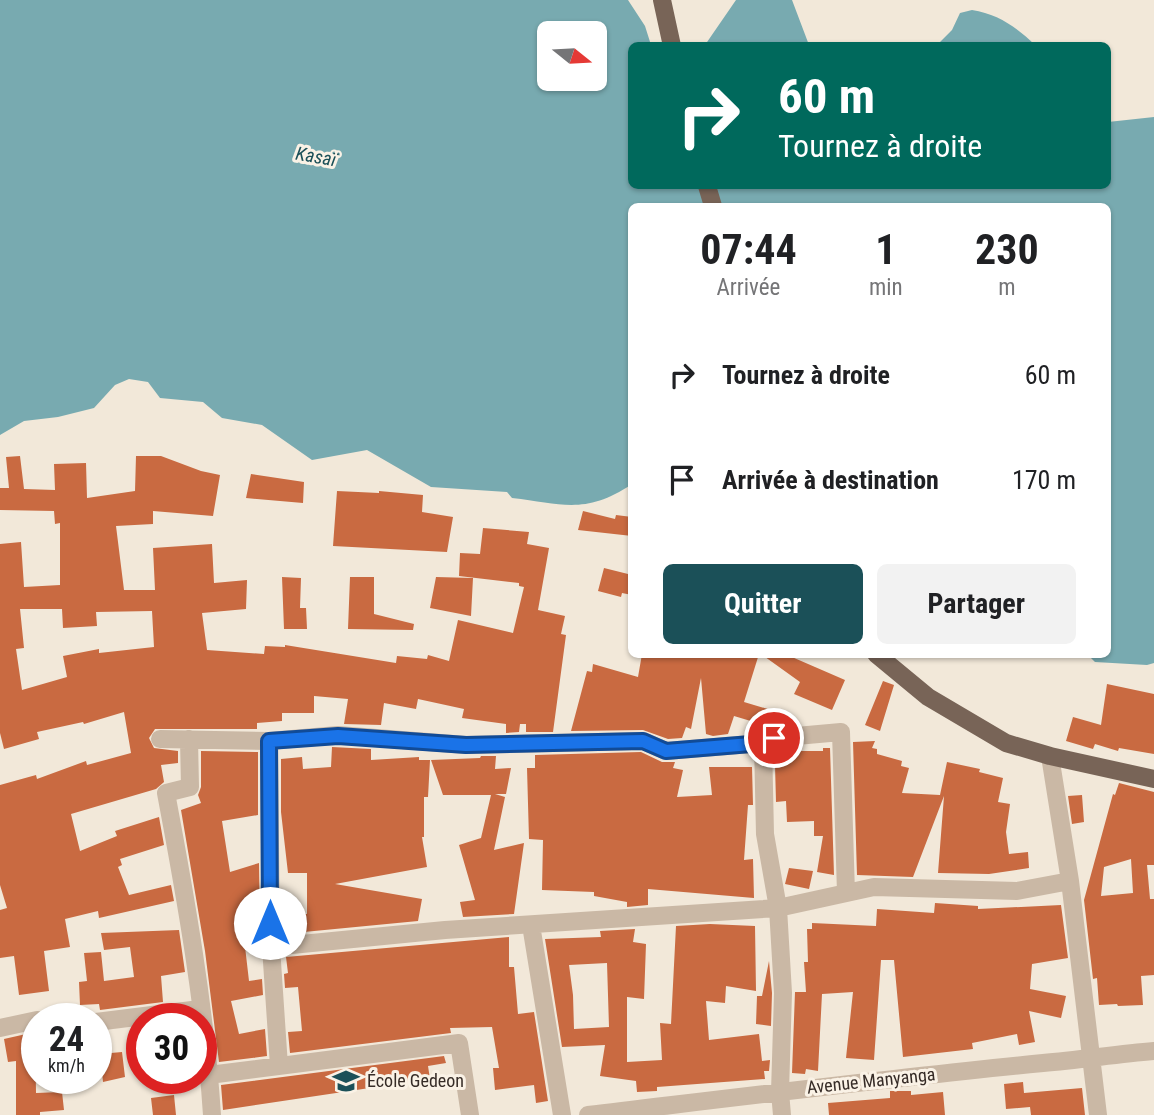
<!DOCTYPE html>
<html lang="fr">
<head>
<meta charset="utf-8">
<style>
	body { margin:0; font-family:"Roboto Condensed",sans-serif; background:#f2f2f2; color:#202124; height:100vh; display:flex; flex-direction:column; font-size:26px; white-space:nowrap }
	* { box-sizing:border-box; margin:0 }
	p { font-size:23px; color:#757577 }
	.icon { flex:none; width:38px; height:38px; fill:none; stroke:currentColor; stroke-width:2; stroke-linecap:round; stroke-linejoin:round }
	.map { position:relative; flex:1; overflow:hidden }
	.sheet { position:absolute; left:628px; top:203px; width:483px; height:455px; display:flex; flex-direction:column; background:#fff; border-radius:10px; box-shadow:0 2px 5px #0004 }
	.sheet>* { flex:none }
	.hud { position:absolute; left:628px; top:42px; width:483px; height:147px; border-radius:10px; box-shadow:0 2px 5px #0004; background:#00695c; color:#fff; overflow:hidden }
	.needle { width:46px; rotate:108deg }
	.controls { position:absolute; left:537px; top:21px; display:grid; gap:14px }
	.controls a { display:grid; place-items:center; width:70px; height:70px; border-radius:10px; background:#fff; box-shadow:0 2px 5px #0004; font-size:35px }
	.speed { position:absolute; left:21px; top:1003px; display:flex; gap:14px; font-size:35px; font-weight:700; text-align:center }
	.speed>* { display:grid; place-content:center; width:91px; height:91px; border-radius:50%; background:#fff; box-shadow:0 2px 5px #0004; line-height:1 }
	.speed small { font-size:18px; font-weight:400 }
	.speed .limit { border:10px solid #d22; background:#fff; color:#111 }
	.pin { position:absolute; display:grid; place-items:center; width:60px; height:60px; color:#fff; margin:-30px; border:4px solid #fff; border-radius:50%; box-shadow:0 2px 7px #0007 }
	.me { position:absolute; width:77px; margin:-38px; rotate:0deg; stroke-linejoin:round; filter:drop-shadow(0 0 5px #0008) }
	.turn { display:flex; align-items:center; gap:24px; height:147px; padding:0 35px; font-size:32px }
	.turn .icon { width:91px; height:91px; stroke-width:2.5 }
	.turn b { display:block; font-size:49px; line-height:60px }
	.eta { display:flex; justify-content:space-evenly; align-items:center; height:119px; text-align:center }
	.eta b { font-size:42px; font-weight:700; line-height:49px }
	.cta { display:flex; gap:14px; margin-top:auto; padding:14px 35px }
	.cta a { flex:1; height:80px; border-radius:10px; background:#1b5058; color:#fff; font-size:28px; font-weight:700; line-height:80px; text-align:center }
	.cta a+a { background:#f2f2f2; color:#202124 }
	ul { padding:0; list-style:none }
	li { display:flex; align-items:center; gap:21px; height:105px; padding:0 35px }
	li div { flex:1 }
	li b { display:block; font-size:26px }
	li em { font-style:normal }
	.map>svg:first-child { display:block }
</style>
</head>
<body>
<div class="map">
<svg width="1154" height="1115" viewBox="0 0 1154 1115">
	<rect width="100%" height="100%" fill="#f2e8d9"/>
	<path fill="#78aab0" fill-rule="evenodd" d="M0,0H628L645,26L651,45L632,46V186H1108V122L1154,117V663L1147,665L1095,662L1088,655L1108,654V206H632V484C586,515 563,504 512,498L507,492L431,487L367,450L312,460L262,425L222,418L203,402L160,398L148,382L129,379L115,385L94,408L58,417L24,421L0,435ZM550,33H595V79H550Z
		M736,0H792L809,45H705Z
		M972,10C998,14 1016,27 1035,45H937L952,30L960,13Z"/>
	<path fill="#c96a41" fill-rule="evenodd" d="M20,456L24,489L55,490L54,464L86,463L87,498L135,491L136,456H161L201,471L220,475L213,516L153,511V524L116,526L124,590H155L153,548L212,544L214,583L247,580L246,609L202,613L207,650L264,654L265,646L285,647V645L396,663L397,656L427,659L428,655L449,661L458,620L513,633L524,587L519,586V583L459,576L460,553L480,554L483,528L529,532L527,544L549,548L538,610L565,616L561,634L566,635L553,732H526V724H520L519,732L506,733V724L462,718L464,709L418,699L416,709L384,703L381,725L344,724L348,699L314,696V713H282V721L257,723V729H155L149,738L154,748L178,751V763L161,765L164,782L156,789L71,814L80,851L117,836L115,831L159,817L164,845L120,859L122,865L118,867L129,895L171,885L174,901L99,918L98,911L65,919L70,947L44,951L49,991L19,995L14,956L0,958V910L7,908L0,885V785L36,775L37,779L86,761L87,765L131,753L124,712L84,724L83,722L37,732L39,739L4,749L0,733V544L21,542L24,587L60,585V523L55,524L54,511L0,510V488H9L6,457ZM20,609H62L63,628L97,626L96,612L152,611L154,647L99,653V649L63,656L67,677L22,690L16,649L24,648Z
		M251,474L304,482L303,503L246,498Z
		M337,491L379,493V491L423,495L422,512L453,517L447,552L333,546Z
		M583,511L615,519L616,515L632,517V536L578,530Z
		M604,568L632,575V595L622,593L621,597L598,591Z
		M282,577L301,578L300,608H306L307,629H284Z
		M350,577H374V614L414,624L413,630L348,629Z
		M436,577L473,578L471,616L430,608Z
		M642,654H759L744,702L791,716L788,725L771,727L734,716L728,734L713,736L706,734L701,678L691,729L686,727L682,738L668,739L643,730L571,731L587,671L592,672L593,664L638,677Z
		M761,654H785L845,680L832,710L794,694L800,682Z
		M883,681L894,685L880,731L865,725Z
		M1107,684L1154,694V754L1119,748L1118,751L1095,744L1093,749L1066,741L1073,717L1101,725Z
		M875,741L872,748L877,749V754L902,761L901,766L909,768L902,793L940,795L947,762L980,769L979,772L1003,778L998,802L1010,804L1006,832L1009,854L1028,852L1029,868L989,874L938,873L944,796L913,877L857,875L853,742Z
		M332,747L371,749V760L419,757V760H430L428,797H424V837H422L427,867L335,884L422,899L418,921L283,934L282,917L307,914V873H288L281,812V759L302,757L303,769L331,767Z
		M823,748H830L834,875L817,872L823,836H814V821L787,822L786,801L776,802L775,765H778V760H784L775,757V751H823Z
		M201,751L258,752V815L222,821L230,872L259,863L260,936L244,938L249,981L262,979L263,995L231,1001L239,1034L265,1029L267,1056L219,1062L205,951L181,810L201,803L198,795L201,787Z
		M641,752L662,762H675L673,768L683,770L677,797L712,795L709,767H752L753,805H748L744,860L753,859L754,898L648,889V905L627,907V902L594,896V892L542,890L543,840L529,839L527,768H535V755Z
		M481,756H496L495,769L511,768L506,794H495L505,797L494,850L524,843L514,914L463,917L460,902L475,900L459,845L481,838L491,795H443L431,760L480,758Z
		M1119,783L1154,792V865H1147L1150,899H1154V975L1141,976L1143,1005L1118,1006L1117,1004L1099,1005L1097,978L1093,979L1084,900L1113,794L1115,795ZM1131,859L1133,893L1101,896L1104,867Z
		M1082,795L1084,822L1072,824L1068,796Z
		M789,868L813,871L809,889L785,884Z
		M935,903L978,906V909L1061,905L1068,958L1032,964L1030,989L1066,996L1061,1018L1029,1011L1035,1042L1019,1045L1017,1034L972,1043L973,1049L903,1057L894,960H881L874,1060L846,1058L853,992L822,994L818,1071L806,1069L805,1074L792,1073L795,992H806L804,962H808L807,929H812V923L876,926L877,909L934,913Z
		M710,924L755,926L756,991L726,986L725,1003L706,1001L709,1040L759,1034L762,1061L770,1060L769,1071H764L765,1079L657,1087V1091L637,1092L636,1081L600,1076L605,1045L562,1047L545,939L601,937L600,931L635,929L633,942L646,944L644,999L627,997V1062L662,1060L660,1023L671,1024L676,926ZM607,963L609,1027L574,1029L573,995L569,965Z
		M179,930L185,972L161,976L163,1002L100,1010L99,1004L80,1005L79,982L87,981L84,953L101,952L104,981L134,977L130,947L104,950L101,933Z
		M509,937V967H514L518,1014L534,1012L548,1101L536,1103L534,1085L495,1090L493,1068H499L492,1027L450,1028L451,1033L290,1053L288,1032L302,1031L298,987L285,988L284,974L288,973L286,957Z
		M769,961L772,993L771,1026L756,1024L757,996H762Z
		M35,1032L36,1093L62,1092L64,1110L40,1112V1115H16V1061L8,1062L4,1039Z
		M122,1052L125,1077L103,1082L100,1054Z
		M444,1056L446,1063L428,1066L430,1079L223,1110L221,1085Z
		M1023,1082L1024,1093L1082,1088L1085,1115H1031L1030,1107L1006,1109L1004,1084Z
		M890,1091H911V1095L943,1092L945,1115H829L828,1103L890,1098Z
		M174,1095L176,1115H153L151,1098Z"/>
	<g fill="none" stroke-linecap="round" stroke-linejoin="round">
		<path stroke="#cab8a5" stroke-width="18" d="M160,739L269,741L338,735L466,745L643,741L666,751L763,743
			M189,739L190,787L166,793C186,899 205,1007 212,1115
			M269,741L271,947L279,1066
			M1050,756L1070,881L1098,1115
			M531,925L562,1115
			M271,947L445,930L778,908L874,887L1017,891L1070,881
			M96,1022L200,1009
			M0,1028L37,1020
			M209,1075L459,1043L470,1115
			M588,1115C739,1097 891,1078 1043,1063C1080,1060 1117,1054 1154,1051
			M782,1115L780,1092L783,993L778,908L765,834L763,743L774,738L841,732L846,893"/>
		<path stroke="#786457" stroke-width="18" d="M662,0L672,46
			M707,186L713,206
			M876,654L928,697L1006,743L1050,756L1154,779"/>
	</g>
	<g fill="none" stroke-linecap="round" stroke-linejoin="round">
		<g stroke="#114b97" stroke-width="18">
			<path id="route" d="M270,923L269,741L338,736L466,745L643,741L666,751L763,743L774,738"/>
		</g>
		<use href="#route" stroke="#1a73e8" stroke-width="12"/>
	</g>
	<defs>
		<g id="school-bare" transform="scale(2.1)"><path d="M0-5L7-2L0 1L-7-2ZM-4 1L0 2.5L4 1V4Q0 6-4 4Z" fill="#1b5058" stroke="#faf2e6" stroke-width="2.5" paint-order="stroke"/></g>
	</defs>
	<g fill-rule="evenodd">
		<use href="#school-bare" x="346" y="1081"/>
	</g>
	<g text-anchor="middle" stroke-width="6" stroke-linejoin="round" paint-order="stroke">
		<g font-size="18" fill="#362c27" stroke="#faf2e6" text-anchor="start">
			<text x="367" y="1087">École Gedeon</text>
		</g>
		<g font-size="18" fill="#362c27" stroke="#faf2e6">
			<text transform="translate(871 1081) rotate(-6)" y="6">Avenue Manyanga</text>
		</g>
		<g font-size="19" font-style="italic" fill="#1b5058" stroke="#faf2e6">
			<text transform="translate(316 156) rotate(10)" y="7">Kasaï</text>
		</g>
	</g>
</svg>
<div class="controls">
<a><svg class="needle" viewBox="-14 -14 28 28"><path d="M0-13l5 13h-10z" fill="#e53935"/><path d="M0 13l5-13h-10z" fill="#757577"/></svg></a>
</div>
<div class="speed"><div>24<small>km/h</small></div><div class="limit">30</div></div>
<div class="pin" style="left:774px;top:738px;background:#d93025"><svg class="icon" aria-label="arrive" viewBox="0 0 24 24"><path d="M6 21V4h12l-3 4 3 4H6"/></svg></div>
<svg class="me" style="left:270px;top:923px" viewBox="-20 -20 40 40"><circle r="19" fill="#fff"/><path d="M0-13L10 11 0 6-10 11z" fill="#1a73e8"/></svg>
<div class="hud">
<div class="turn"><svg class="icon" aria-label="right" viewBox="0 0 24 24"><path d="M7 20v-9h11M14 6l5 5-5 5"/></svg><div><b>60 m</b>Tournez à droite</div></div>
</div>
<section class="sheet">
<div class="eta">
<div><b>07:44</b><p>Arrivée</p></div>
<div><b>1</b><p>min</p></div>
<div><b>230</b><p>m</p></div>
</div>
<ul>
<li><svg class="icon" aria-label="right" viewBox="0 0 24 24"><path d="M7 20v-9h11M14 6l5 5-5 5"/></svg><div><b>Tournez à droite</b></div><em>60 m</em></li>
<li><svg class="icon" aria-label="arrive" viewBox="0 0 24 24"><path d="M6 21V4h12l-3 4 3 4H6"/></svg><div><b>Arrivée à destination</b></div><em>170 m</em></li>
</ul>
<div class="cta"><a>Quitter</a><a>Partager</a></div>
</section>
</div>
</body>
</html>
